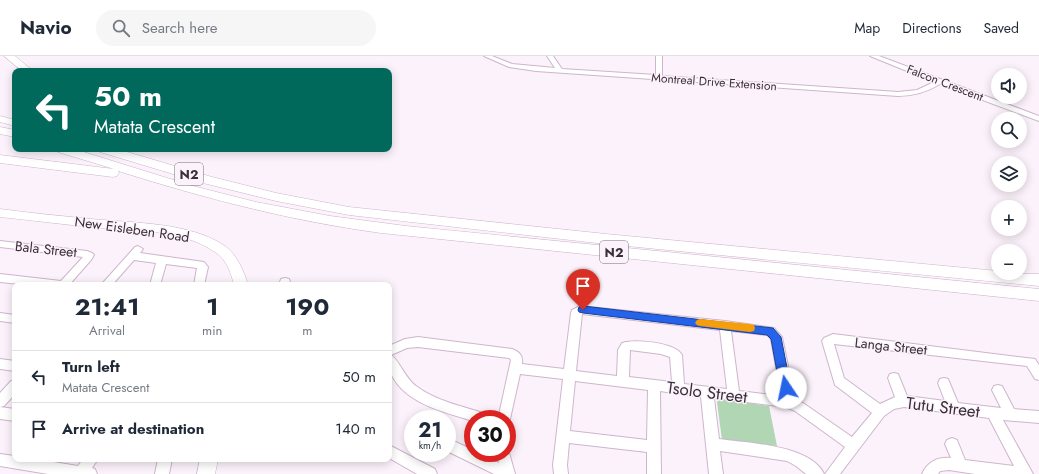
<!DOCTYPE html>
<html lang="en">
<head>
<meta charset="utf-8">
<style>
	body { margin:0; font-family:Jost,sans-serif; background:#f6f6f7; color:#1f2937; height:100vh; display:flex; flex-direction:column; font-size:15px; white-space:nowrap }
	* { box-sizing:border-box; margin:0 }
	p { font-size:13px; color:#747a83 }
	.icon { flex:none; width:22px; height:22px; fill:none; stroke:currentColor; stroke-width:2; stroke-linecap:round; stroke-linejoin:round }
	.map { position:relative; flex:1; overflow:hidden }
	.drawer { position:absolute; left:12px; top:226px; width:380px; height:180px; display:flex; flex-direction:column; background:#fff; border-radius:8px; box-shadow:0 2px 10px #0003 }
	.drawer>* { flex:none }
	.banner { position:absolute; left:12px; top:12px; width:380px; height:84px; border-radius:8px; box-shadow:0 2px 10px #0003; background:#00695c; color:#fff; overflow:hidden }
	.tools { position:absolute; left:991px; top:12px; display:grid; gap:8px }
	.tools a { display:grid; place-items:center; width:36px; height:36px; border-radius:50%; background:#fff; box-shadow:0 2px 10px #0003; font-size:20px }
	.speed { position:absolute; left:404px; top:354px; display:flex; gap:8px; font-size:20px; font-weight:700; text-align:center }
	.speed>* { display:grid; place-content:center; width:52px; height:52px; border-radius:50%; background:#fff; box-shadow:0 2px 10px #0003; line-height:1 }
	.speed small { font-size:10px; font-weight:400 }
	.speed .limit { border:6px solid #d22; background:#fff; color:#111 }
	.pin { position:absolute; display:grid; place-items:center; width:34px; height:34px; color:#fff; margin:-41px -17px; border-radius:50% 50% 50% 0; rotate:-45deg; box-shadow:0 0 4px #0007 }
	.pin .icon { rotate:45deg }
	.me { position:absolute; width:44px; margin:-22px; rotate:349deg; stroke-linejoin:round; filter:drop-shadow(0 0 3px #0008) }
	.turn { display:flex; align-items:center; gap:14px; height:84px; padding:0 16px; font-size:18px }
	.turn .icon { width:52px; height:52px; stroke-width:2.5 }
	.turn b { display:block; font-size:28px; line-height:34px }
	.eta { display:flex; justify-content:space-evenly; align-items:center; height:68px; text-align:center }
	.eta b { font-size:24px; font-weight:700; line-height:28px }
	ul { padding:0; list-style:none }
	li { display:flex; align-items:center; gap:12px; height:52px; padding:0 16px; border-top:1px solid #e0e1e3 }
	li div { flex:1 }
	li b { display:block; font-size:15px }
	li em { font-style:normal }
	header { display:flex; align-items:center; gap:24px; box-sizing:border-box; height:56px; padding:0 20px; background:#fff; border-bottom:1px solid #e0e1e3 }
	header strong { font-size:19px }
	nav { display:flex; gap:22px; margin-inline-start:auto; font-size:14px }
	.search { width:280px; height:36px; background:#f6f6f7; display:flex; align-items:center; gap:10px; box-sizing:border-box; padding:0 14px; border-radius:22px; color:#747a83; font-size:15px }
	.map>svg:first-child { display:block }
</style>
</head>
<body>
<header>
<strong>Navio</strong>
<div class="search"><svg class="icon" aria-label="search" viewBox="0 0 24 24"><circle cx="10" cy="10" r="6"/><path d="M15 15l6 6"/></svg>Search here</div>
<nav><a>Map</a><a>Directions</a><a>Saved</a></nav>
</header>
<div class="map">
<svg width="1039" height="418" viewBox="0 0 1039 418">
	<rect width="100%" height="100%" fill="#fcf2fb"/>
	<path fill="#b0d6b4" d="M720,343L769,350L777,390L722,384L717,346Z"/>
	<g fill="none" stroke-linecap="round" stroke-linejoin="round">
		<g stroke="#ceb5cd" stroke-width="2">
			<path id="minor" d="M484,0H492L512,8L555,12L547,0H553L562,13L656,19V0H662V20L898,36L917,34L934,26L870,0H879L1039,60V65L940,28C927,36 913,40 898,40L536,15L509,11Z
				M0,185L87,195L92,197L94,199L91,204L69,229H29L0,226V218L61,225L83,201L0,191Z
				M138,190L143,193L140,197L204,206L208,211L204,229H194L197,212L166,208L160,229H150L156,207L134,204L112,229H101L135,191Z
				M285,222L289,223L291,229H281L280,226L281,223Z
				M580,250L725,265L774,272L782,281L795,344L803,347L852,381L872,357L835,329L822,285L824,282L833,278L1035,303L1039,309V324L1035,323L1027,310L834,288L844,322L880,348L895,341L888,322L890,318L894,317L898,318L907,340L945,345L938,327L940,323L944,322L948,323L958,347L1001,352L992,334L994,330L998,329L1002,330L1014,353L1039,355V367L1003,364L1033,418H975L949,414L940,415L938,418H922C928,405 938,401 951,402L945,388L947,384L952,382L957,384L965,404L1014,410L989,362L904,351L894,353L884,360L840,418H825L845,391L795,355L786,351L714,342L719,383C747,387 811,389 824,418H806L796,410L787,405L720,395L723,418H709L701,341L660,335L661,418H647V396L569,387L567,409L568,418H554L553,409L563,323L520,318L510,363L507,368V363H498L511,304L509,302L418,291L407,292L391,299C399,304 405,322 416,330C437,346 464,350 488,359L489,363H473V365C444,356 402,347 390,315C387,308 389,297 389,290L405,283L418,281L512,293C520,296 523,300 522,308L564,313L571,257L572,254ZM582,258L720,274L727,333L684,328L682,299C675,286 634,283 622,287L618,294L617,320L576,315ZM731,275L767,279L771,283L781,340L739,335ZM630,294L661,298L670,301L672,326L629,321ZM575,325L648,334L647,384L570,375Z
				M0,257L15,259V267L0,265Z
				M0,303L15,305V315L0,313Z
				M15,324V338L4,350L0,351L15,353V365L0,363V337L11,325Z
				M447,382L473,394V397H478L499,407L496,397H507L508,393L515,418H494L447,395Z
				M389,389L435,413L437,418H417L389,402Z
				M0,398L15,400V403H35L78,410L83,403H98L92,412L95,413L97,418H48L0,410Z
				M158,403H172L169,418H155Z"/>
		</g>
		<g stroke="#ceb5cd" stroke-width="1">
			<path id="major" d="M0,153C30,157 61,160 91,163C132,167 190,166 225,190C237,199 244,215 248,229H234C231,216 226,203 215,196C180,172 131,175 91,171C60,168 30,164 0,161Z
				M200,403H218L215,418H197Z"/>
		</g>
		<g stroke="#ceb5cd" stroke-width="1">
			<path id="highway" d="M4,0H15L33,15H22Z
				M0,60L15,64V70L0,66Z
				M0,71L15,74V81L0,78Z
				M56,93H74L193,130L256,146L330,160L406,170L1039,233V245L381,177C291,165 204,142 118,115L119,117L117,120L113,121L0,107V99L114,113L58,96Z
				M98,93H117L212,121L276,137L349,151L606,178L998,215V217L1039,218V230L606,188L349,159L276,145L203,127L100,96Z"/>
		</g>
		<use href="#minor" fill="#fff" fill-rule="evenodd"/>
		<use href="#major" fill="#fff" fill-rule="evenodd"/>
		<use href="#highway" fill="#fff" fill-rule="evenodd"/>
	</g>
	<path fill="#2563eb" stroke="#184099" d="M583,250L773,272L781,281L791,332L790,335L786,336L782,335L780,332L771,283L767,279L583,257L579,256L578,254L579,251Z"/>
	<path fill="#f59e0b" d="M700,263L750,268L754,269L755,272L754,275L750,276L700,270L697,269L695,267L697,264Z"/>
	<g text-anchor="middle" stroke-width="3" stroke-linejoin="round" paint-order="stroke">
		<g font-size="12" fill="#392f38" stroke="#fcf2fb">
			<text transform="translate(714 26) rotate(4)" y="4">Montreal Drive Extension</text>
			<text transform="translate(945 27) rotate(21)" y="4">Falcon Crescent</text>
		</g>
		<g fill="#fcf2fb" stroke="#746a72" stroke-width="1">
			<rect x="175" y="107" width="28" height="22" rx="3"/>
			<rect x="600" y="185" width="28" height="22" rx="3"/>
		</g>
		<g font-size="13" font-weight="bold" fill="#392f38">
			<text x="189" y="123">N2</text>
			<text x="614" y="201">N2</text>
		</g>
		<g font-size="14" fill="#392f38" stroke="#fcf2fb">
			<text transform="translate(132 173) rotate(8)" y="5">New Eisleben Road</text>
			<text transform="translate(46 193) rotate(6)" y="5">Bala Street</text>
			<text transform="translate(891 290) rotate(6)" y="5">Langa Street</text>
		</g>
		<g font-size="17" fill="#392f38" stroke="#fcf2fb">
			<text transform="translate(707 336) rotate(7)" y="6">Tsolo Street</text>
			<text transform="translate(943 351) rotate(7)" y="6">Tutu Street</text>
		</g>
	</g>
</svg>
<div class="tools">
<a><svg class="icon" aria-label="sound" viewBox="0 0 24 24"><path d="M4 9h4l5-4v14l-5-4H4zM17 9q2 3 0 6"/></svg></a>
<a><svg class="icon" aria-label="search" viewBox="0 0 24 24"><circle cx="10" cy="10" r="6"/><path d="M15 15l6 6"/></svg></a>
<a><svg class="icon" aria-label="layers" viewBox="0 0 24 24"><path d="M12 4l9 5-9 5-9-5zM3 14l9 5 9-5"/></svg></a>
<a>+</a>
<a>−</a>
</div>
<div class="speed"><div>21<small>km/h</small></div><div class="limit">30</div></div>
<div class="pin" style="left:583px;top:254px;background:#d93025"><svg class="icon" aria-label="arrive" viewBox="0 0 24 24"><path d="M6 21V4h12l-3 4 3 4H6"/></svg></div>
<svg class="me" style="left:786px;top:332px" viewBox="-20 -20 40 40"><circle r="19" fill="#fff"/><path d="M0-13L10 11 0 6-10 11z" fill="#2563eb"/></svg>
<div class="banner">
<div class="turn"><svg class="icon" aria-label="left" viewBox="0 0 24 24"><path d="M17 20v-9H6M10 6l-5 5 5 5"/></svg><div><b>50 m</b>Matata Crescent</div></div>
</div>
<section class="drawer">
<div class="eta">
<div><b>21:41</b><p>Arrival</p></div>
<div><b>1</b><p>min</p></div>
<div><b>190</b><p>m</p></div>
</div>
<ul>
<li><svg class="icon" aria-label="left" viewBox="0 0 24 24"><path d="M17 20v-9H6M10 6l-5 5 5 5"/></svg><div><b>Turn left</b><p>Matata Crescent</p></div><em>50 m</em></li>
<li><svg class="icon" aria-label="arrive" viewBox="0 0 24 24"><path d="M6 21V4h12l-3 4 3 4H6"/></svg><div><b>Arrive at destination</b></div><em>140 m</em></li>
</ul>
</section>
</div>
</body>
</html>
